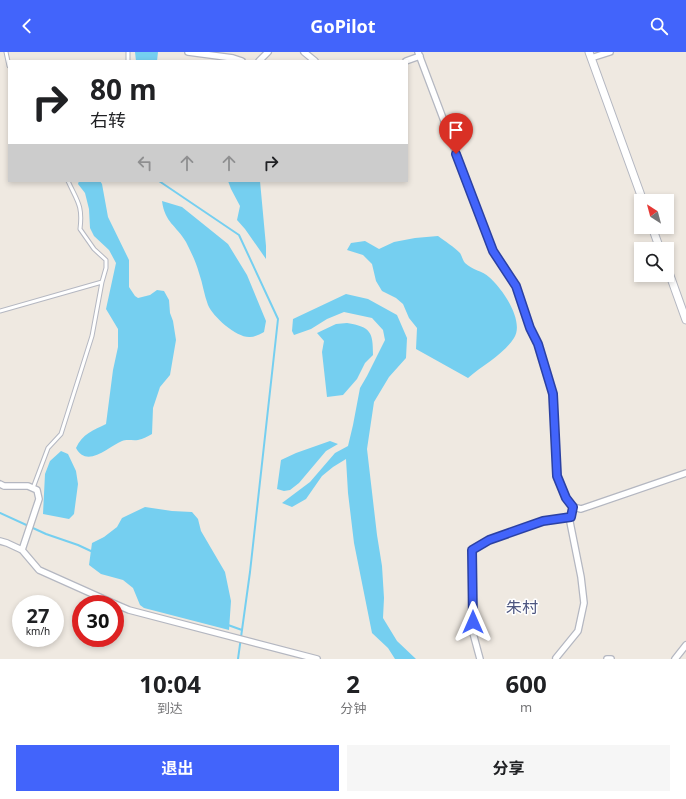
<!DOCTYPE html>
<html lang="zh">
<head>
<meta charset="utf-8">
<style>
	body { margin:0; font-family:"Noto Sans","Noto Sans SC",sans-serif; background:#f6f6f6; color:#202124; height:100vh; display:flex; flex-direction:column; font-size:15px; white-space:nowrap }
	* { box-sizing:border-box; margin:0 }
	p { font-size:13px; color:#757577 }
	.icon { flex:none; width:22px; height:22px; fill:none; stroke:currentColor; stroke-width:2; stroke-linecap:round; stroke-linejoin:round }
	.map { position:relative; height:607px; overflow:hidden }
	.sheet { display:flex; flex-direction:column; background:#fff; flex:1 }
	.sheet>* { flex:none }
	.banner { position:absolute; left:8px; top:8px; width:400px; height:122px; border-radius:0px; box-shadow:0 2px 6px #0003; background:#fff; color:#202124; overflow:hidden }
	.needle { width:26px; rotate:324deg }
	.buttons { position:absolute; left:634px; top:142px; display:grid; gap:8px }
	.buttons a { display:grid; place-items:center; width:40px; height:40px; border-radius:0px; background:#fff; box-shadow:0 2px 6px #0003; font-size:20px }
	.speed { position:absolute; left:12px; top:543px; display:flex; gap:8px; font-size:20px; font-weight:700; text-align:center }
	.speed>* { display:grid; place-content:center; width:52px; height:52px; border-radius:50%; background:#fff; box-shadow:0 2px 6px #0003; line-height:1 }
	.speed small { font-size:10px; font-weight:400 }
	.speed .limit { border:6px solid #d22; background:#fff; color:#111 }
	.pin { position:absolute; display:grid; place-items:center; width:34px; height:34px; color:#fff; margin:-41px -17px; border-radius:50% 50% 50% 0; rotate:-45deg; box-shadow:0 0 4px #0007 }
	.pin .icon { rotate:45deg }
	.me { position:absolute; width:44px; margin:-22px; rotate:0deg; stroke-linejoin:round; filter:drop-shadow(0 0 3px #0008) }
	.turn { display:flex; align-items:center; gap:14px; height:84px; padding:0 16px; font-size:18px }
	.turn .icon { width:52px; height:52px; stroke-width:2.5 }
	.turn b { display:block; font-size:28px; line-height:34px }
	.lanes { display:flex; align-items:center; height:38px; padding:0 16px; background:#0003; justify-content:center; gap:20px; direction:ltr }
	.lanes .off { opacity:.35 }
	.eta { display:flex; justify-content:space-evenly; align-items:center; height:68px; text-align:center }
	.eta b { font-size:24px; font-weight:700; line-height:28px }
	.button { display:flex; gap:8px; margin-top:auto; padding:8px 16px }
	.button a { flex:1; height:46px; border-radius:0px; background:#4264fb; color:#fff; font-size:16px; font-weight:700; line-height:46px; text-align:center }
	.button a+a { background:#f6f6f6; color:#202124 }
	header { display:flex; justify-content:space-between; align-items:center; height:52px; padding:0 16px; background:#4264fb; color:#fff; font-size:18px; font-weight:700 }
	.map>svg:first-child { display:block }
</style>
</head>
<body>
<header><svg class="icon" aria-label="back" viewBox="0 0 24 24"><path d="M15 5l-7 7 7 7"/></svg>GoPilot<svg class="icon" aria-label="search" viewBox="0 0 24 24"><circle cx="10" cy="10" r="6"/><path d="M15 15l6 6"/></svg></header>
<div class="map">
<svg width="686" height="607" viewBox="0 0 686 607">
	<rect width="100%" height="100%" fill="#efe9e1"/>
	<path fill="#75cff0" d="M135,0H158L157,9H136Z
		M79,129H100L102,132L108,165L129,208V235L135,244L138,246L150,243L157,238L164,239L169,248L170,261L173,269L176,288L170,323L160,335L153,356L152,382C148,384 143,387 138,388C133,389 127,387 122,389C109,394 87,417 76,396C82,382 94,378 106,372L113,318L118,295V277L106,257L116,211L109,198L94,184L90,176L89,157L85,141L78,132Z
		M228,129H260L266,194V207L245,177L237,168L240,154L231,137Z
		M162,149L182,155L228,192L247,223L266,269L264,280C260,282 255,285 250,285C237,286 213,265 208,253C204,243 203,232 199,221C196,210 191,200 186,190C176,173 165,171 162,149Z
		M438,184C445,189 454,195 460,201C462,204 463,209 465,211C472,218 483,219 489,225C502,236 525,269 514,286C504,302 483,313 468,326L416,297L417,276L409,266L403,252L396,246L382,239L376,229L372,212L363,203L347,198L351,191L365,189L379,197L394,190L415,186Z
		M346,242L368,247L397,263L407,286L406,306L389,325L374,350L367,397L377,483L382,514L384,546L383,566L397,589L416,607H395L388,596L372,581L354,491L348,441L346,407L333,415L322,424L306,447L292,455L282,451L310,430L335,401L348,394L353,373L360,336L367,324L385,288L383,278L372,266L344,260L327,267L311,277L294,283L292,279L293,267Z
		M347,271C371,275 373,280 373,303L365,311L357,327L343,343L327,345L322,300L324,289L317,281L336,272Z
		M330,389L338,392L326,399L299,431L290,438L284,439L277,437L281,408L296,401Z
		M61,399L68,402L76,419L78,432L74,462L69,467L43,462L45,422L50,409Z
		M145,455L172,459L192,460L198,467L201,479L225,520L231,549L229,578L144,556L140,553L133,536L123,528L101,522L89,513L92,491L104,485L117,475L122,466Z"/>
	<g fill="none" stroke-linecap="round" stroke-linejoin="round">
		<path stroke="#75cff0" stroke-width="2" d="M159,129L239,183L278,267L250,520L238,607
			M0,461L46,482L78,493L93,500
			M228,573L242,578"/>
		<g stroke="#b4b7c1" stroke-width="5">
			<path id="service" d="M6,0L9,14
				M128,9V0
				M0,259L102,230
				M33,436L48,396L61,382L92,284L102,230L106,216V208L94,197L80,177C83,153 77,149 68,129"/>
		</g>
		<g stroke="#b4b7c1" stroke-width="8">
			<path id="minor" d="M188,0L233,6L242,9
				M304,0L315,9
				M418,0L493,199L516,234L530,276L538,292L553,342L557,424L566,446L573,455L581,457L686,421
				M591,6L610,0
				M259,9L268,0
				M406,9L420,4
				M0,432L4,434H28L37,438L39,447L22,498
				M0,489L7,491L22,498L39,518L115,552
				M115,552L129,558L317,607
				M556,606L578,579L584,551L581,525L570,470L573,455
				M480,607L473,581L472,498L489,488L543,469L571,465
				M607,607H611
				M675,607L686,593"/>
		</g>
		<g stroke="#b4b7c1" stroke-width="9">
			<path id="tertiary" d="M589,0L643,149
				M652,175L660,197
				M667,215L686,268"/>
		</g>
		<use href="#service" stroke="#fff" stroke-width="3"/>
		<use href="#minor" stroke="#fff" stroke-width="5.5"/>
		<use href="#tertiary" stroke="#fff" stroke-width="7"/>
	</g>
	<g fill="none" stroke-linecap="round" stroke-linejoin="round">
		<g stroke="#2b41a3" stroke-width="10">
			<path id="route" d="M456,102L493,199L516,234L530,276L538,292L553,342L557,424L566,446L573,455L571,465L543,469L489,488L472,498L473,570"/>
		</g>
		<use href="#route" stroke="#4264fb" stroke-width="7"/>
	</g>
	<g text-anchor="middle" stroke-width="3" stroke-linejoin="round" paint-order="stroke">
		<g font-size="16" fill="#4d5680" stroke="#fff">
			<text x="522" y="561">朱村</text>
		</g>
	</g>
</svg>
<div class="buttons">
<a><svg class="needle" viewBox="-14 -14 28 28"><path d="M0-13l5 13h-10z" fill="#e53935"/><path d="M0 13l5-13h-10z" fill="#757577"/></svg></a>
<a><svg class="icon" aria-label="search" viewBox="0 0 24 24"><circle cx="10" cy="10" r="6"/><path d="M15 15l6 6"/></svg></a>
</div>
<div class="speed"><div>27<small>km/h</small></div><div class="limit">30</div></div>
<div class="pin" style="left:456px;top:102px;background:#d93025"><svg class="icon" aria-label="arrive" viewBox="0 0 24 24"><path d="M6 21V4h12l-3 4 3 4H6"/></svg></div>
<svg class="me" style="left:473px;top:570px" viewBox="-20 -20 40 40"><path d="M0-17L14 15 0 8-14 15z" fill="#4264fb" stroke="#fff" stroke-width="4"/></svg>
<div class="banner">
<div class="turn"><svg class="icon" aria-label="right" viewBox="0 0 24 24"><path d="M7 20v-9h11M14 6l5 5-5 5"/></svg><div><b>80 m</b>右转</div></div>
<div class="lanes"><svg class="icon off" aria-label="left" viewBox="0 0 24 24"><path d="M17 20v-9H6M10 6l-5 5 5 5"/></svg><svg class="icon off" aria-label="ahead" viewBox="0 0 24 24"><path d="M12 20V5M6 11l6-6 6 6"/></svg><svg class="icon off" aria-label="ahead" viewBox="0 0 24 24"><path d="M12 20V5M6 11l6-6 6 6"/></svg><svg class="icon" aria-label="right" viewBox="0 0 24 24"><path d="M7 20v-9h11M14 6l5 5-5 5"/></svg></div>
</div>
</div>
<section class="sheet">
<div class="eta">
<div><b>10:04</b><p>到达</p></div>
<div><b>2</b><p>分钟</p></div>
<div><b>600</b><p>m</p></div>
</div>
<div class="button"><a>退出</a><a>分享</a></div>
</section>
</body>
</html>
